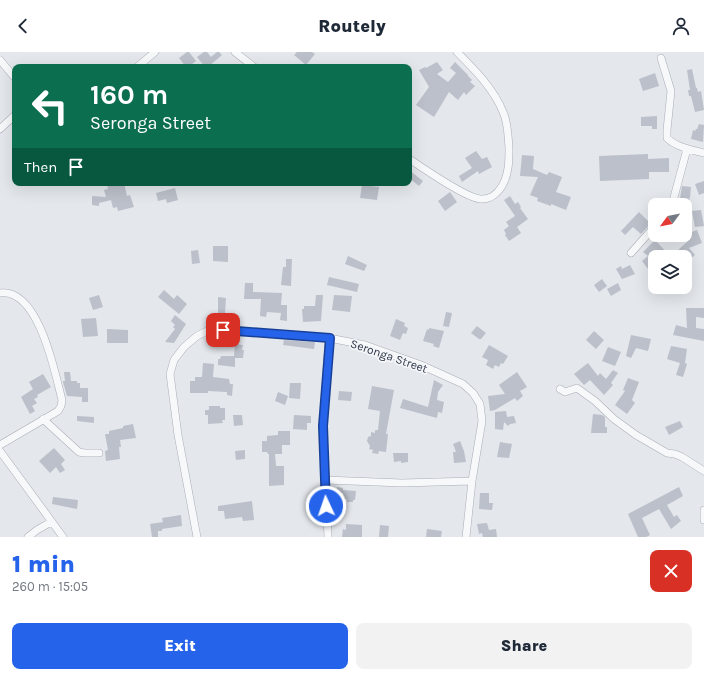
<!DOCTYPE html>
<html lang="en">
<head>
<meta charset="utf-8">
<style>
	body { margin:0; font-family:Karla,sans-serif; background:#f2f2f3; color:#1f2937; height:100vh; display:flex; flex-direction:column; font-size:15px; white-space:nowrap }
	* { box-sizing:border-box; margin:0 }
	p { font-size:13px; color:#747a83 }
	.icon { flex:none; width:22px; height:22px; fill:none; stroke:currentColor; stroke-width:2; stroke-linecap:round; stroke-linejoin:round }
	.map { position:relative; height:485px; overflow:hidden }
	.side { display:flex; flex-direction:column; background:#fff; flex:1 }
	.side>* { flex:none }
	.banner { position:absolute; left:12px; top:12px; width:400px; height:122px; border-radius:8px; box-shadow:0 4px 16px #0002; background:#0b6e4f; color:#fff; overflow:hidden }
	.needle { width:26px; rotate:238deg }
	.buttons { position:absolute; left:648px; top:146px; display:grid; gap:8px }
	.buttons a { display:grid; place-items:center; width:44px; height:44px; border-radius:8px; background:#fff; box-shadow:0 4px 16px #0002; font-size:20px }
	.pin { position:absolute; display:grid; place-items:center; width:34px; height:34px; color:#fff; margin:-17px; border-radius:8px; box-shadow:0 2px 6px #0006 }
	.me { position:absolute; width:44px; margin:-22px; rotate:357deg; stroke-linejoin:round; filter:drop-shadow(0 0 3px #0008) }
	.turn { display:flex; align-items:center; gap:14px; height:84px; padding:0 12px; font-size:18px }
	.turn .icon { width:52px; height:52px; stroke-width:2.5 }
	.turn b { display:block; font-size:28px; line-height:34px }
	.then { display:flex; align-items:center; height:38px; padding:0 12px; background:#0003; gap:8px; font-size:15px }
	.round { display:grid; place-items:center; flex:none; width:42px; height:42px; border-radius:8px; background:#f2f2f3 }
	.head { display:flex; align-items:center; justify-content:space-between; height:68px; padding:0 12px }
	h1 { font-size:24px; font-weight:800; line-height:30px; color:#2563eb }
	.action { display:flex; gap:8px; margin-top:auto; padding:8px 12px }
	.action a { flex:1; height:46px; border-radius:8px; background:#2563eb; color:#fff; font-size:16px; font-weight:800; line-height:46px; text-align:center }
	.action a+a { background:#f2f2f3; color:#1f2937 }
	header { display:flex; justify-content:space-between; align-items:center; height:52px; padding:0 12px; background:#fff; font-size:18px; font-weight:800 }
	.map>svg:first-child { display:block }
</style>
</head>
<body>
<header><svg class="icon" aria-label="back" viewBox="0 0 24 24"><path d="M15 5l-7 7 7 7"/></svg>Routely<svg class="icon" aria-label="person" viewBox="0 0 24 24"><circle cx="12" cy="8" r="4"/><path d="M4 21q1-7 8-7t8 7"/></svg></header>
<div class="map">
<svg width="704" height="485" viewBox="0 0 704 485">
	<rect width="100%" height="100%" fill="#e4e7ec"/>
	<path fill="#bbc0ca" d="M187,0H189L196,9L188,15H186L179,6Z
		M204,0H207L211,5L217,0H219L222,3L208,15H205L197,5Z
		M297,0H312L315,2L306,13L294,3Z
		M437,10L443,18L437,22L448,30L456,21L450,16L455,10L468,23V24L472,28L470,30L475,34L466,43L464,40L458,48L449,40L434,65L416,53L429,35L419,18L425,15L426,16Z
		M692,17L696,36H697L698,40L701,39L704,58L695,60L691,44H689L688,38H690L687,18Z
		M655,21L659,34L643,39L639,27Z
		M657,64V77H652V74H641V65Z
		M699,72L704,73L703,90L691,87L693,78L695,79L696,77H697Z
		M476,99L482,107L487,105L492,115L479,122L478,119L462,130L459,124L472,116L465,106Z
		M648,102V107L669,106V120H649V127L600,129L599,104Z
		M522,103L534,104L533,117L547,123L549,120L562,125L556,140L571,145L566,158L551,152V154L537,149L538,146L530,143L538,125L520,124Z
		M409,118L423,129L419,134L409,126Z
		M704,129V141L699,143L695,132Z
		M112,131H124L127,144L130,143L134,155L118,159L117,155L113,156L111,148L99,151V154L92,153V144L106,145L104,138L108,137L107,132Z
		M362,133L379,135L377,148L360,146Z
		M682,134L691,135L690,146L689,145L692,163L685,165V153H679Z
		M175,136L178,148L167,151L166,147L158,149L156,141Z
		M450,140L457,150L445,159L438,149Z
		M510,144L515,152L518,150L521,155L520,156L528,167L517,175L521,181L509,189L505,183L506,182L504,178L509,174L506,170L515,164L504,148Z
		M701,158L704,174L695,175L692,159Z
		M639,160L648,169L655,161V169L651,171L641,182L633,175L625,183L621,179Z
		M697,178L702,191L689,196L695,203L685,212V205H675L682,200L681,198L676,200L688,189L686,182Z
		M655,188L671,205H655V213L649,218L642,209L648,204L643,200Z
		M213,194H228V210L213,209Z
		M198,198L200,211L192,212L191,199Z
		M348,204L367,213L364,219L345,212Z
		M286,207H292L291,234L281,233L283,215H286Z
		M630,213L635,222L622,227L616,217L621,214L622,217Z
		M329,225L359,232L357,240L327,233Z
		M602,227L607,234L599,240L594,233Z
		M245,231H253V240L282,241L281,253H287V269L280,268L281,261L267,260L266,265L260,264L261,247H244Z
		M618,231L621,238L611,244L607,237Z
		M164,238L174,247L177,243L187,252L179,262L158,245Z
		M99,243L103,255L93,258L89,246Z
		M316,243H323L321,269L303,270L302,257H304V254H315Z
		M334,243L352,244L350,260L332,258Z
		M218,245L226,246L225,261H218Z
		M686,256H704V266L696,265V276L704,277V289L673,283L676,273L687,276Z
		M446,260L452,261L449,275L443,274Z
		M175,263L186,272L174,291L165,290L175,277L173,275L175,273L171,269Z
		M96,266L98,284L83,285L81,267Z
		M396,267L405,271L404,274L408,276L406,282L403,281L400,288L390,284Z
		M477,274L486,281L481,287H479L471,281Z
		M429,276L444,279L439,296L433,294L434,292L423,289L427,277L429,278Z
		M107,277L128,278V291H107Z
		M594,279L604,288L596,297L586,288Z
		M631,283L651,287L648,299L636,296L631,306L626,304Z
		M284,288L315,290L314,297L283,293Z
		M235,292L243,293L242,298H244L243,306H235V315L218,313V307H220L221,304H234Z
		M489,293L508,304L503,312L501,311L499,315L495,313L493,317L486,313L488,308L482,305Z
		M671,294L687,297L685,311L687,312L683,325L676,323L680,311L667,307Z
		M608,295L621,300L615,314L602,309Z
		M203,311L214,312L213,325L229,327L230,332H233L232,344L227,343V340L208,339V341H190V329H195V325H202Z
		M588,311L598,324L600,321L606,327L613,318L618,321L611,331L613,333L604,343L590,328L584,333L574,322Z
		M64,320H70L71,329H77V331H80V336H88V350H82V345L67,344L63,330V329H65Z
		M517,320L527,335L520,339L523,344L517,349L515,346L495,358L490,359L488,344L505,342L499,333Z
		M43,322L51,335L37,343L38,345L34,347L37,351L32,354L35,359L30,362L21,345L33,337L29,330Z
		M628,326L639,330L632,348L635,351L627,362L615,353L625,339L623,338Z
		M434,328L443,333L438,340L437,348L444,350L442,361L438,360L437,366L400,356L403,347L428,355Z
		M290,331H301L300,347L289,346Z
		M372,334L394,338L386,382H388L386,400L379,399L378,402L372,401L373,398L369,397L370,394L367,389L368,385L371,384V380L375,381V378H378L380,359L368,357Z
		M339,339L352,340L351,349L338,348Z
		M278,340L288,344L285,353L275,349Z
		M209,354H220V356H225V368H222L223,371L208,372V363H205V358H209Z
		M506,359L507,365L514,364L516,371L510,372L508,374L504,370L503,378L495,377V360Z
		M593,362L602,363L605,365V375H607V381H591Z
		M233,363H242L243,373L234,374Z
		M294,363L311,364V371H307V378L293,377Z
		M77,364L94,365V371L77,369Z
		M680,369L683,375L669,383L665,375Z
		M133,372L136,386L120,388L121,395H119L120,407L106,409L105,399L108,398L105,382H109V379L123,376V374Z
		M278,379H290V393H282V402H275L276,414H284V433L269,434V402H268L267,400H262V389H267V384L278,383Z
		M460,389L464,399L466,410L454,411L453,400H456L453,392Z
		M500,390L512,392L509,406L497,405Z
		M54,396L65,408L61,412L65,418L60,421L56,415L50,421L39,409Z
		M245,398V407L236,408L235,399Z
		M393,401H408V410L401,411V409L394,410Z
		M337,435L343,436V438L356,439L355,448H353V450H347V447H343V441H337Z
		M679,435L683,444L667,453L674,465L677,463L681,469L671,477L659,457L642,466L650,483L646,485H638L628,462Z
		M480,441H489V451H493L492,458L479,457Z
		M53,445L78,448L77,457L52,452Z
		M252,449L254,468L243,469L242,465L225,467L224,459H218V454Z
		M181,463L182,474L162,477V479H158V485H152L150,472L163,470L162,466Z
		M487,471L489,478L496,477L497,485H483L482,481L479,482L477,472Z
		M346,472L362,473V485H342L343,477L346,478Z
		M380,473L389,474L388,485H379Z
		M427,477L442,479L441,485H426Z"/>
	<g fill="none" stroke-linecap="round" stroke-linejoin="round">
		<g stroke="#a9aeb7" stroke-width="8">
			<path id="street" d="M235,0L254,15
				M661,6L671,39L667,78V86C676,95 692,98 704,101
				M0,8L15,26
				M137,15L155,0
				M0,77L15,63
				M409,107C425,117 464,145 480,147C491,148 497,142 502,134C509,122 509,109 509,96C508,84 508,70 503,60C494,37 474,17 457,0
				M670,153L673,149L687,97
				M631,201L655,174
				M0,241C39,236 55,321 62,348L61,354L58,359L0,393
				M560,337L565,340L577,336L595,349L614,367L636,383L667,401L675,402L682,405L704,419
				M43,367L79,400L84,401H99
				M0,399L63,485
				M325,428L402,431L472,429
				M704,458V468
				M28,485L37,478L51,470
				M197,485L178,383L170,322L174,308L184,295L197,284L207,279L223,278L329,286L365,293L421,313L463,332L473,341L480,352L482,369L472,429L466,485
				M328,485L323,374L329,286"/>
		</g>
		<use href="#street" stroke="#f7f8fa" stroke-width="7"/>
	</g>
	<g fill="none" stroke-linecap="round" stroke-linejoin="round">
		<g stroke="#184099" stroke-width="10">
			<path id="route" d="M223,278L330,286L323,374L326,454"/>
		</g>
		<use href="#route" stroke="#2563eb" stroke-width="7"/>
	</g>
	<g text-anchor="middle" stroke-width="3.5" stroke-linejoin="round" paint-order="stroke">
		<g font-size="12" fill="#2b3445" stroke="#f4f6f9">
			<text transform="translate(389 304) rotate(19)" y="4">Seronga Street</text>
		</g>
	</g>
</svg>
<div class="buttons">
<a><svg class="needle" viewBox="-14 -14 28 28"><path d="M0-13l5 13h-10z" fill="#e53935"/><path d="M0 13l5-13h-10z" fill="#747a83"/></svg></a>
<a><svg class="icon" aria-label="layers" viewBox="0 0 24 24"><path d="M12 4l9 5-9 5-9-5zM3 14l9 5 9-5"/></svg></a>
</div>
<div class="pin" style="left:223px;top:278px;background:#d93025"><svg class="icon" aria-label="arrive" viewBox="0 0 24 24"><path d="M6 21V4h12l-3 4 3 4H6"/></svg></div>
<svg class="me" style="left:326px;top:454px" viewBox="-20 -20 40 40"><circle r="17" fill="#2563eb" stroke="#fff" stroke-width="3"/><path d="M0-11L8 9 0 5-8 9z" fill="#fff"/></svg>
<div class="banner">
<div class="turn"><svg class="icon" aria-label="left" viewBox="0 0 24 24"><path d="M17 20v-9H6M10 6l-5 5 5 5"/></svg><div><b>160 m</b>Seronga Street</div></div>
<div class="then">Then<svg class="icon" aria-label="arrive" viewBox="0 0 24 24"><path d="M6 21V4h12l-3 4 3 4H6"/></svg></div>
</div>
</div>
<section class="side">
<div class="head"><div><h1>1 min</h1><p>260 m · 15:05</p></div><a class="round" style="background:#d93025;color:#fff"><svg class="icon" aria-label="close" viewBox="0 0 24 24"><path d="M6 6l12 12M18 6L6 18"/></svg></a></div>
<div class="action"><a>Exit</a><a>Share</a></div>
</section>
</body>
</html>
